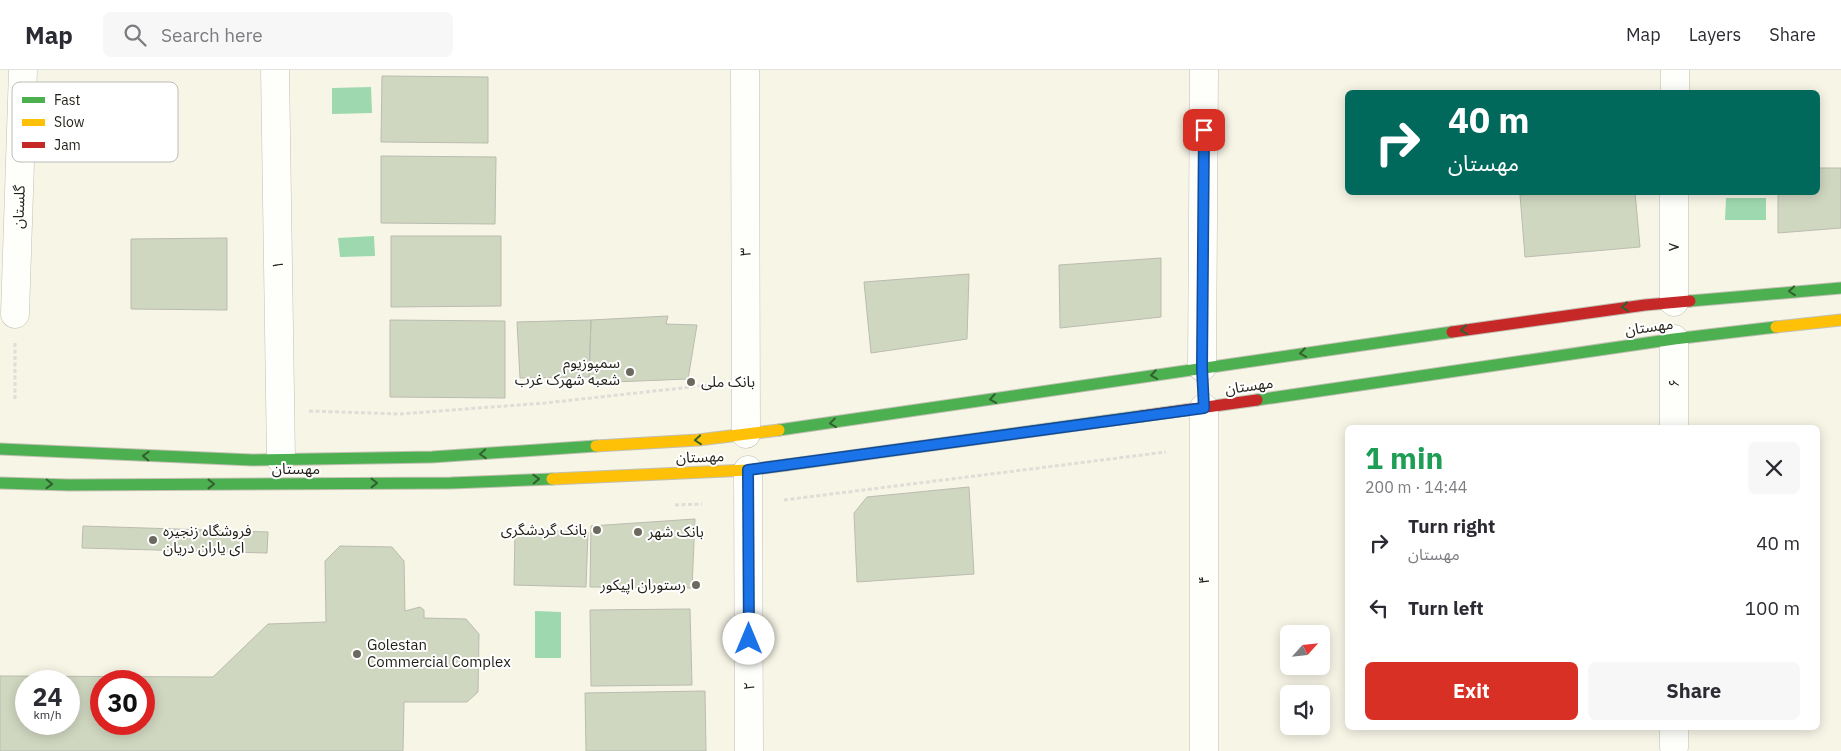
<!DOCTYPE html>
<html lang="en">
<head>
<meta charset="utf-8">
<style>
	body { margin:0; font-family:"IBM Plex Sans","Noto Sans Arabic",sans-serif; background:#f7f7f7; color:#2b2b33; height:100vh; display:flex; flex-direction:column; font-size:19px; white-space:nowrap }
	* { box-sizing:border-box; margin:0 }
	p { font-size:16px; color:#7c7c81 }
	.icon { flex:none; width:28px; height:28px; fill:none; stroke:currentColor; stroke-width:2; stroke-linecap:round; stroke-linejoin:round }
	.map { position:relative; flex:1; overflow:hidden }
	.panel { position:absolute; left:1345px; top:355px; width:475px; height:305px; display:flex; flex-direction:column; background:#fff; border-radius:8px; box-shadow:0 2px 12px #0003 }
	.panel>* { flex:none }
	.hud { position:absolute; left:1345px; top:20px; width:475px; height:105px; border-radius:8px; box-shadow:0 2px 12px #0003; background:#00695c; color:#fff; overflow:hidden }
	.needle { width:32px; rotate:63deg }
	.fabs { position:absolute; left:1280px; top:555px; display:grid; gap:10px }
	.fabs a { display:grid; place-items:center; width:50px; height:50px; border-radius:8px; background:#fff; box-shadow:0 2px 12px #0003; font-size:25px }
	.speed { position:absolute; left:15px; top:600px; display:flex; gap:10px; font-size:25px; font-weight:700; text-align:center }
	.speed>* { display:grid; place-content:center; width:65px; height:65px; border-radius:50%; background:#fff; box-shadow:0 2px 12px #0003; line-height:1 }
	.speed small { font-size:12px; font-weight:400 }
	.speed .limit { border:8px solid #d22; background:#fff; color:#111 }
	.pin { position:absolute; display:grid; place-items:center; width:42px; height:42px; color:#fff; margin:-21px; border-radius:10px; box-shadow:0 2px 8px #0006 }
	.me { position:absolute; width:55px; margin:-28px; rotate:0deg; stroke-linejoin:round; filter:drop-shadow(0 0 4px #0008) }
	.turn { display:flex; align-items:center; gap:18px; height:105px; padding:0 20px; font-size:22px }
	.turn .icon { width:65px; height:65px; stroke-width:2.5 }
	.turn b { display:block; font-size:35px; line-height:42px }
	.round { display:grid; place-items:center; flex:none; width:52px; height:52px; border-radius:8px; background:#f7f7f7 }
	.overview { display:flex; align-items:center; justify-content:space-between; height:85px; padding:0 20px }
	h1 { font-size:30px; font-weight:700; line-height:38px; color:#1e9e55 }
	.cta { display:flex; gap:10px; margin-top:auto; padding:10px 20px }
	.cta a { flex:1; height:58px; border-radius:8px; background:#d93025; color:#fff; font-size:20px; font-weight:700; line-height:58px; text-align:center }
	.cta a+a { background:#f7f7f7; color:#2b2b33 }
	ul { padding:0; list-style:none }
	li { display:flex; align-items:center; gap:15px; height:65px; padding:0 20px }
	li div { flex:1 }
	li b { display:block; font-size:19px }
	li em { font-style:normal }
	header { display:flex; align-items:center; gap:30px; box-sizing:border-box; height:70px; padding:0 25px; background:#fff; border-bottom:1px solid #e1e1e2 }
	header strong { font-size:24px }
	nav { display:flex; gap:28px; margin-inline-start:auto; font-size:18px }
	.search { width:350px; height:45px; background:#f7f7f7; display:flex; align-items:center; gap:12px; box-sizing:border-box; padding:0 18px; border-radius:8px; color:#7c7c81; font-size:19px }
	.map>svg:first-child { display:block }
</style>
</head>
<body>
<header>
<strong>Map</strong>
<div class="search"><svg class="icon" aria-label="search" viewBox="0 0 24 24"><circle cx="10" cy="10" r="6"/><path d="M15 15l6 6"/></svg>Search here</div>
<nav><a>Map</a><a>Layers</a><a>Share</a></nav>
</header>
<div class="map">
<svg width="1841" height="681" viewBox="0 0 1841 681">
	<rect width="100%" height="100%" fill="#f7f5e6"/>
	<path fill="#9ed8ae" d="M371,17L372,43L332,44V18Z
		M1726,128H1766V150H1725Z
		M374,166L375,186L340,187L338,168Z
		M535,541L561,542V588H535Z"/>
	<path fill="#d0d7c0" stroke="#babcb0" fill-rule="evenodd" d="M382,6L488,7V73L381,72Z
		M381,86L496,87L495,154L381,153Z
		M1818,98H1841V158L1778,163V122H1818Z
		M1553,122H1635L1640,177L1525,187L1520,125Z
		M391,166H501V236L391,237Z
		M227,168V240L131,239V169Z
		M1161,188V247L1060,258L1059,195Z
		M969,204L967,269L871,283L864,212Z
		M668,246L666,254L697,255L688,309L589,313L591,250Z
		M390,250L505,251V328L390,327Z
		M591,250L589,307L520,308L517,252Z
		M969,417L974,504L857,512L854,443L867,427Z
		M695,449L692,518L590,517L591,456Z
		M83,456L268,462L267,483L82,478Z
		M515,460L588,462L586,517L514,515Z
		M340,476L392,477L404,491L405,541L420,537L424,540V548L466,549L479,564L478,622L467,632H404L403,681H0V606L213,607L268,554L326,552L325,491ZM26,611H69V654H26ZM101,611H144V654H101Z
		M690,539L692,615L591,616L590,540Z
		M705,621L706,681H586L585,623Z"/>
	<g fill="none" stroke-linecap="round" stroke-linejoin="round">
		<g stroke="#c2c0b4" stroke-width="29">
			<path id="street" d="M275,0L281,389
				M745,0L746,364
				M1675,22V0
				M1674,232V122
				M15,244L23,0
				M1674,269V358
				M1202,297L1204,0
				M748,400L749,681
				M1674,658V677
				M1204,681V338"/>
		</g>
		<g stroke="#c2c0b4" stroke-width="13">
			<path id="fast" d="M1690,231L1841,218
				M1257,330L1674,269L1776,257
				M779,360L1452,262
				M0,379L252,390L432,387L596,376
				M786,395L1142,346
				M0,413L69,415L451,413L552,409"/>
		</g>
		<g stroke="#c2c0b4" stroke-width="13">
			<path id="slow" d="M1776,257L1841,250
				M596,376L698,370L779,360
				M552,409L748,400L786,395"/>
		</g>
		<g stroke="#c2c0b4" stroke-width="13">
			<path id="jam" d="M1452,262L1645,235L1690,231
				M1142,346L1257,330"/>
		</g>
		<path stroke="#deddd8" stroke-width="3" stroke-dasharray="4 2.5" stroke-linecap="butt" d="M15,329V272
			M309,341L400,344L545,333L719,314
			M784,430L1166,382
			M675,435L702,434"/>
		<use href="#street" stroke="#fefefb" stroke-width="28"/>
		<use href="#fast" stroke="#4caf50" stroke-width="11"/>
		<use href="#slow" stroke="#ffc107" stroke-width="11"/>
		<use href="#jam" stroke="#c62828" stroke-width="11"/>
	</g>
	<defs><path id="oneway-chevron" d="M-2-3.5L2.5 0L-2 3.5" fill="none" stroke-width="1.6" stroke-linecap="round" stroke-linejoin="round" transform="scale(1.25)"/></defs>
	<g stroke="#346030">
		<use href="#oneway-chevron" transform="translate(1792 221) rotate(175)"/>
		<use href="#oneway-chevron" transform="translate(1625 237) rotate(172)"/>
		<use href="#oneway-chevron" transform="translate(1464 260) rotate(172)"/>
		<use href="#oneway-chevron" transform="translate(1303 283) rotate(172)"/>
		<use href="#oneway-chevron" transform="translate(1154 305) rotate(171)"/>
		<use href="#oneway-chevron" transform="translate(993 329) rotate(171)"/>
		<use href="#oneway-chevron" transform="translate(833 353) rotate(173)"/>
		<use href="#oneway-chevron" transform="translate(698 370) rotate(175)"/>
		<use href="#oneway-chevron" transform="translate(483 384) rotate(176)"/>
		<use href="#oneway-chevron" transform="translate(146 386) rotate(-178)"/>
		<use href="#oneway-chevron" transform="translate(536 409) rotate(-2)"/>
		<use href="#oneway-chevron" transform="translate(374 413)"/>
		<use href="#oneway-chevron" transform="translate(49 414) rotate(2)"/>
		<use href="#oneway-chevron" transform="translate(211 414)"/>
	</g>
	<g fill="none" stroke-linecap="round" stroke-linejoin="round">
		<g stroke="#114b97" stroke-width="12">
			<path id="route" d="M749,569L748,400L1204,338L1202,298L1204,60"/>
		</g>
		<use href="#route" stroke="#1a73e8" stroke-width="9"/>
	</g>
	<g fill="#6c6a5f" stroke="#fff" stroke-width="2">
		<circle cx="630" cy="302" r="5"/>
		<circle cx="691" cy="312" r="5"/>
		<circle cx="597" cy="460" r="5"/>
		<circle cx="638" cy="462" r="5"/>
		<circle cx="153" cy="470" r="5"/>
		<circle cx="696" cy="515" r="5"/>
		<circle cx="357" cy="584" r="5"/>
	</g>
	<g text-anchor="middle" stroke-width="4" stroke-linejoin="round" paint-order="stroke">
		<g font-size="15" fill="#211f16" stroke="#fff">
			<text transform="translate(19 137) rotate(-88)" y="5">گلستان</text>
			<text transform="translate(1674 177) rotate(-90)" y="5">۷</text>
			<text transform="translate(746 182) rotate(-90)" y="5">۳</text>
			<text transform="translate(278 195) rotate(-91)" y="5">۱</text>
			<text transform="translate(1649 257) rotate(-8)" y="5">مهستان</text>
			<text transform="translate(1674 313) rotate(-90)" y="5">۶</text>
			<text transform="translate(1249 316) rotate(-8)" y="5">مهستان</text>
			<text transform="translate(700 387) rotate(-2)" y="5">مهستان</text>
			<text x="296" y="404">مهستان</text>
			<text transform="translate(1204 510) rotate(-90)" y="5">۴</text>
			<text transform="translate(749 616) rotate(-90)" y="5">۲</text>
		</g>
		<g font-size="15" fill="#211f16" stroke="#fff" text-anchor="start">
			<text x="620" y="298" text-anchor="end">سمپوزیوم<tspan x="620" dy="17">شعبه شهرک غرب</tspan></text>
			<text x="701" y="317">بانک ملی</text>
			<text x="587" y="465" text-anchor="end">بانک گردشگری</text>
			<text x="163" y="466">فروشگاه زنجیره<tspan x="163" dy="17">ای یاران دریان</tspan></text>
			<text x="648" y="467">بانک شهر</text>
			<text x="686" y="520" text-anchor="end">رستوران اپیکور</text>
			<text x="367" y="580">Golestan<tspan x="367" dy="17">Commercial Complex</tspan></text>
		</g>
	</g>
	<rect x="12" y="12" width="166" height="80" rx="8" fill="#fff" stroke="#bcbcb9" stroke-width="1"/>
	<rect x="22" y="27" width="23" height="6" fill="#4caf50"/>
	<rect x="22" y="49" width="23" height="7" fill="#ffc107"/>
	<rect x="22" y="72" width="23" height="6" fill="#c62828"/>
	<g font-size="14" fill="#211f16">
		<text x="54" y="35">Fast</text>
		<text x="54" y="57">Slow</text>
		<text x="54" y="80">Jam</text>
	</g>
</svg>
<div class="fabs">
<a><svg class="needle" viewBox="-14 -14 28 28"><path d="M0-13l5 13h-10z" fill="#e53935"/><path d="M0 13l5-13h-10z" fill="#7c7c81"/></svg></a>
<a><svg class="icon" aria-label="sound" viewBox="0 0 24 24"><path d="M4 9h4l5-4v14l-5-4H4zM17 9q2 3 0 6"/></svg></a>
</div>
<div class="speed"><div>24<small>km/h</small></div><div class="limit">30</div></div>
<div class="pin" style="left:1204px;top:60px;background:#d93025"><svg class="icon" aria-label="arrive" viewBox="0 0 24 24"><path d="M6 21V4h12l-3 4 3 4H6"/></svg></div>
<svg class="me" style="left:749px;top:569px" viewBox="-20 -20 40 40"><circle r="19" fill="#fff"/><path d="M0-13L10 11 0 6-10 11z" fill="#1a73e8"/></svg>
<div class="hud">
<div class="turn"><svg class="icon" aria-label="right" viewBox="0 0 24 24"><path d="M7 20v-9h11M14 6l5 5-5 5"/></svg><div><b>40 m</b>مهستان</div></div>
</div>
<section class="panel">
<div class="overview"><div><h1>1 min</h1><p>200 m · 14:44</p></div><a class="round"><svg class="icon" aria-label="close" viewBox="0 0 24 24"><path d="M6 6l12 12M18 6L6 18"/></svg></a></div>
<ul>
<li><svg class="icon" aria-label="right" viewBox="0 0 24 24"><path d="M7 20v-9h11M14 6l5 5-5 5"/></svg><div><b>Turn right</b><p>مهستان</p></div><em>40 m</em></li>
<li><svg class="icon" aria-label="left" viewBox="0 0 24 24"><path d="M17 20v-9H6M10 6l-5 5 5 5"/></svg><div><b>Turn left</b></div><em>100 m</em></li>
</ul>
<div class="cta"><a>Exit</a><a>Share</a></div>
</section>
</div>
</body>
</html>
